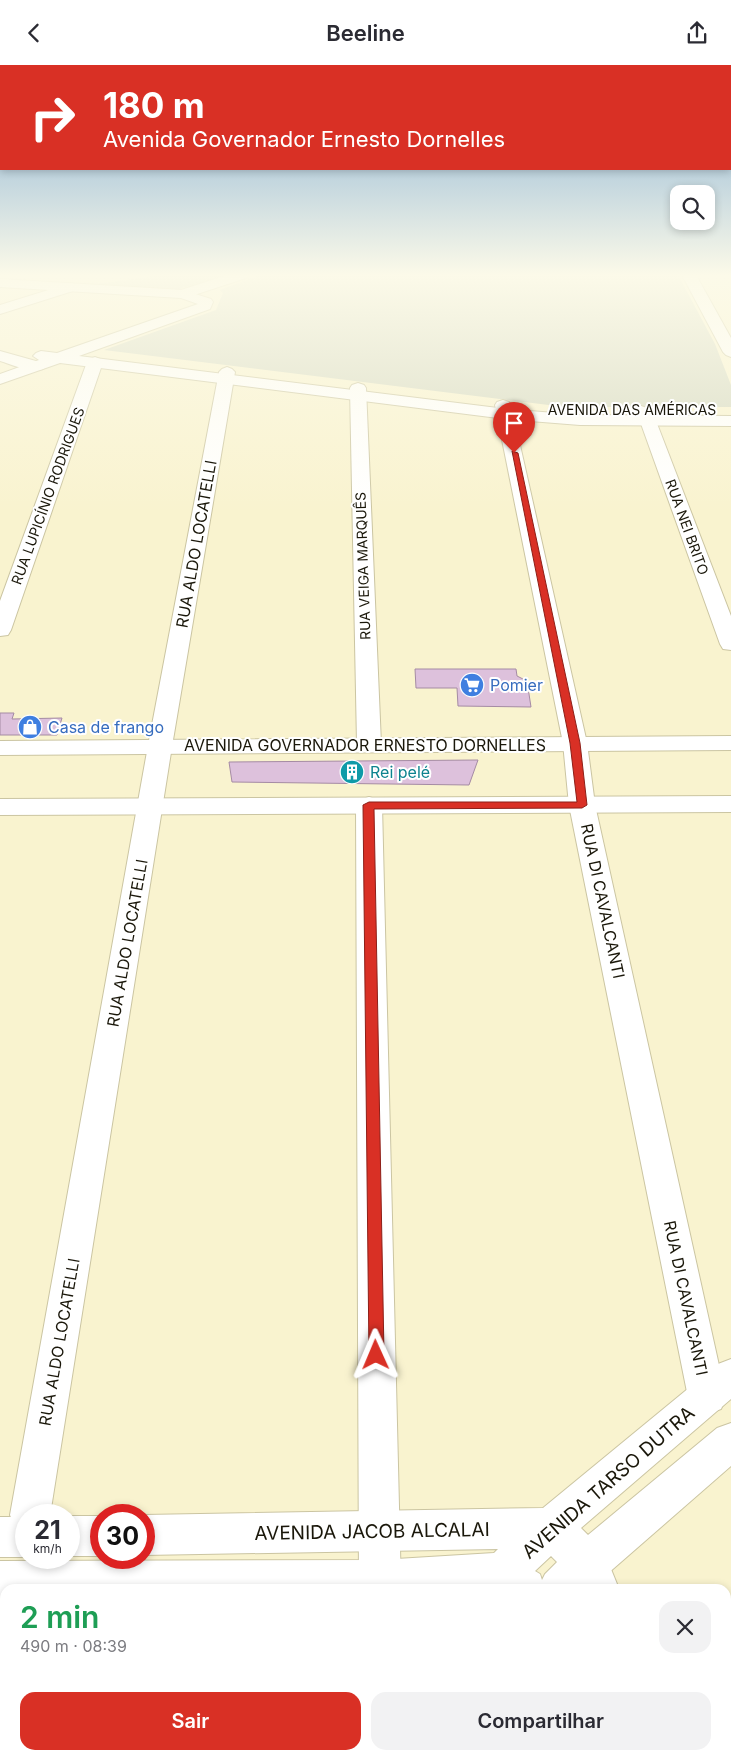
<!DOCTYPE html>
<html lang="pt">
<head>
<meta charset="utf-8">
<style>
	body { margin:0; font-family:Inter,sans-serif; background:#f2f2f3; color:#2b2b33; height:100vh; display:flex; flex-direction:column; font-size:19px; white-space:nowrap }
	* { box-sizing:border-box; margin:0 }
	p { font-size:16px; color:#7c7c81 }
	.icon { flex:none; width:28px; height:28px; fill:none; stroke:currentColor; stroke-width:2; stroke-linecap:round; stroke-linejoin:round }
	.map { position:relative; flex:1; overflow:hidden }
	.side { position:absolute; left:0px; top:1519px; width:731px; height:176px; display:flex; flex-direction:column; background:#fff; border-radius:15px 15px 0 0; box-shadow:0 2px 8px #0003 }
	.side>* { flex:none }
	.top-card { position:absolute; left:0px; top:0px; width:731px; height:105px; box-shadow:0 2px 8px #0003; background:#d93025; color:#fff; overflow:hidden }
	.buttons { position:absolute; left:670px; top:120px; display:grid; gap:10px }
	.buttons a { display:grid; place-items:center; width:45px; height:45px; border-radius:10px; background:#fff; box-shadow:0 2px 8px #0003; font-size:25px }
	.speed { position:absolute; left:15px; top:1439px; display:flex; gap:10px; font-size:25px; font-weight:700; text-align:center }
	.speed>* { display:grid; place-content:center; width:65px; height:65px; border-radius:50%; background:#fff; box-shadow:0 2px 8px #0003; line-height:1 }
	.speed small { font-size:12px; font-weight:400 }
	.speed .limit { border:8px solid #d22; background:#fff; color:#111 }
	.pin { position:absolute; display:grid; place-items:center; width:42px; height:42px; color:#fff; margin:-51px -21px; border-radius:50% 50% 50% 0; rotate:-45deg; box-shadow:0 0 5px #0007 }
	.pin .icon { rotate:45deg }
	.me { position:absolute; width:55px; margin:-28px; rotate:359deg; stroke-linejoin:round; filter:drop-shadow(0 0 4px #0008) }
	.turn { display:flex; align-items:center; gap:18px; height:105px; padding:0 20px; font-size:22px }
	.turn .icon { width:65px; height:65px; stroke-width:2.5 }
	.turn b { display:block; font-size:35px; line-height:42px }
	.round { display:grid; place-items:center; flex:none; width:52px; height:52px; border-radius:15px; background:#f2f2f3 }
	.overview { display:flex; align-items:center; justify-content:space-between; height:85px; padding:0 20px }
	h1 { font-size:30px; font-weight:600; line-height:38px; color:#1e9e55 }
	.primary-button { display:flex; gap:10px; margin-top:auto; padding:10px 20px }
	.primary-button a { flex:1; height:58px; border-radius:15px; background:#d93025; color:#fff; font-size:20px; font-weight:600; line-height:58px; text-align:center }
	.primary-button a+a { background:#f2f2f3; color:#2b2b33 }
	header { display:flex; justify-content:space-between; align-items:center; height:65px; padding:0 20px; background:#fff; font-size:22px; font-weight:600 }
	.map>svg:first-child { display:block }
</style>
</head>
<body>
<header><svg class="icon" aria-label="back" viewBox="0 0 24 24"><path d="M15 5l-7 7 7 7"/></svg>Beeline<svg class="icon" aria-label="share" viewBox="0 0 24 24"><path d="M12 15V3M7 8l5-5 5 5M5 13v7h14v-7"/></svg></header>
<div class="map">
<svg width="731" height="1694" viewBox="0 0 731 1694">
	<rect width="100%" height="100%" fill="#f9f3cf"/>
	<path fill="#d5d9c3" d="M162,210H226L179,224L90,220Z
		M259,210H678L715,279L731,320V342H565L104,285L216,245L223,228L220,225Z"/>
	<path fill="#ddc1dc" stroke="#a58ba4" d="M415,604H516L517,611L527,616L531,642L458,641L457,623H416Z
		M0,648H14L12,654L62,653L57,670H0Z
		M478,695L469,720L232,717L229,697Z"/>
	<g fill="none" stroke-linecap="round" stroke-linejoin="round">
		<g stroke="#cbc5a2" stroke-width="2">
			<path id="street" d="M227,210H248L246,213L188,232L183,233L176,229L178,226Z
				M682,210H696L731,273V292L726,290L723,287Z
				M71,218L78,222L76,225L0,249V240Z
				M0,286L43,298L46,301L43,304C30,308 13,300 0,296Z
				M95,292L100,294L103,297L11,565L8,570L0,571V536L87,297L90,294Z
				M227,302L232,304L235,307L172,681L50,1450H26V1468L16,1464L10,1450L148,681L219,307L222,304Z
				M358,318L364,320L366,323L381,679L377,684L369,686L361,684L357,679L350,323L352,320Z
				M503,335L509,337L511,340L587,678L595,740L726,1332L721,1344L707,1349L693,1344L688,1332L569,740L563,678L495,340L497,337Z
				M641,341L647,343L656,356L731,551V585L723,584L720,579L640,356L633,346L635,343Z
				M369,732L378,735L382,740L401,1524H359L356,740L360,735Z
				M587,1476L602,1482L619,1524H577L566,1497L572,1482Z
				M5,1576V1651L0,1653V1578Z
				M726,1670L731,1672V1694H697L695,1690H726Z"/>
		</g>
		<g stroke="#cbc5a2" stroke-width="2">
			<path id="secondary" d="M0,214L183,225L211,234L213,237L210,244L79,291L506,344L580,350L731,351V361L580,360L506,354L60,298L0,319V309L39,295L33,291L36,288L41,286L57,288L198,239L181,233L0,222Z
				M731,671V685L0,690V676Z
				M731,731V747L0,750V734Z
				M731,1294V1334L581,1463L588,1470L717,1363L731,1358V1401L590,1524H5V1538H0V1496L380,1495L494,1488L498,1484L144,1490V1450L543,1443L718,1299ZM551,1491L557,1497L545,1509L542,1515L540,1509L535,1506Z
				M69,1451H101V1491H69Z
				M0,1452H26V1492H0Z
				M270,1690H319L317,1694H268Z
				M350,1690H398L396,1694H348Z"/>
		</g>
		<use href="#street" fill="#fff" fill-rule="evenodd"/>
		<use href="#secondary" fill="#fff" fill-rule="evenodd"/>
	</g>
	<linearGradient id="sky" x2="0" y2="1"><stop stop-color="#7eabd2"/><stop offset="0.47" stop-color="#fcfae9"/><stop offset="1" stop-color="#fcfae9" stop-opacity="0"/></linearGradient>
	<rect width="731" height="447" fill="url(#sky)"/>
	<path fill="#d93025" stroke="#8d1f18" d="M512,386L518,388L580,678L587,740L582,743L374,744L384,1290L382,1295L376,1297L371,1295L369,1290L363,740L369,737H577L570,678Z"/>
	<defs>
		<g id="supermarket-disc" transform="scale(1.25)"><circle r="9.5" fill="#3f7fe0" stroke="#fff"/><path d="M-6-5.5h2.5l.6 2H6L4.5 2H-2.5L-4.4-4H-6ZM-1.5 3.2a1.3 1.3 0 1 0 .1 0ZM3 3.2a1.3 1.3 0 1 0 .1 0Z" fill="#fff"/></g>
		<g id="shop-disc" transform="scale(1.25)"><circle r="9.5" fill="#3f7fe0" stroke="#fff"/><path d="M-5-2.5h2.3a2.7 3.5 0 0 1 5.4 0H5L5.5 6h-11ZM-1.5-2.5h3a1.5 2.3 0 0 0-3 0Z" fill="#fff"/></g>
		<g id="building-disc" transform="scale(1.25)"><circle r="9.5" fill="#0f9aa8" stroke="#fff"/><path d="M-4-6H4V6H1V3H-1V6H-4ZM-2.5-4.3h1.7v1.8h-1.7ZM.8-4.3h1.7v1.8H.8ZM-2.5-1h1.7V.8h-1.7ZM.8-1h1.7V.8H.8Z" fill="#fff"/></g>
	</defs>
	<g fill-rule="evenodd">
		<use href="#supermarket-disc" x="472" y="620"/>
		<use href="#shop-disc" x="30" y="662"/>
		<use href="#building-disc" x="352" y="707"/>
	</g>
	<g text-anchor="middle" stroke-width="4" stroke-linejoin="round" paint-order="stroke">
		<g font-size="14" fill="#1a170a" stroke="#fff">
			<text x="632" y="350">AVENIDA DAS AMÉRICAS</text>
			<text transform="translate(48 431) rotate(-70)" y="5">RUA LUPICÍNIO RODRIGUES</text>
			<text transform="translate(687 462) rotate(70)" y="5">RUA NEI BRITO</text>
			<text transform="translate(363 501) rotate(-92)" y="5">RUA VEIGA MARQUÊS</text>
		</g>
		<g font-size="16" fill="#1a170a" stroke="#fff">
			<text transform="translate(196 479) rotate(-80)" y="6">RUA ALDO LOCATELLI</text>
			<text x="365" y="686">AVENIDA GOVERNADOR ERNESTO DORNELLES</text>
			<text transform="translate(603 836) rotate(78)" y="6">RUA DI CAVALCANTI</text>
			<text transform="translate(127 878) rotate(-80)" y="6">RUA ALDO LOCATELLI</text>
			<text transform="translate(686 1233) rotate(78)" y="6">RUA DI CAVALCANTI</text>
			<text transform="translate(59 1277) rotate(-80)" y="6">RUA ALDO LOCATELLI</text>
		</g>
		<g font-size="16" fill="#366cbe" stroke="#fff" text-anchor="start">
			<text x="490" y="626">Pomier</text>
			<text x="48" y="668">Casa de frango</text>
		</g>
		<g font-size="16" fill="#0d838f" stroke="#fff" text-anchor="start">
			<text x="370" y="713">Rei pelé</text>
		</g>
		<g font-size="19" fill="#1a170a" stroke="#fff">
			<text transform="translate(608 1417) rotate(-41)" y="7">AVENIDA TARSO DUTRA</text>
			<text transform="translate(372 1466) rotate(-1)" y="7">AVENIDA JACOB ALCALAI</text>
		</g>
	</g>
</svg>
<div class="buttons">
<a><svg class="icon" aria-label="search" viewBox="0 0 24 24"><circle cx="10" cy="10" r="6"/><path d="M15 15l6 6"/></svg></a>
</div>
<div class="speed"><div>21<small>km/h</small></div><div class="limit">30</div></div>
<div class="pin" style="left:514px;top:388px;background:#d93025"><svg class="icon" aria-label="arrive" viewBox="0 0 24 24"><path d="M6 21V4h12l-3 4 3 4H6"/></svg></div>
<svg class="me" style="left:376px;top:1290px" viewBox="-20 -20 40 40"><path d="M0-17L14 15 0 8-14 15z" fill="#d93025" stroke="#fff" stroke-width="4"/></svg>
<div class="top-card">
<div class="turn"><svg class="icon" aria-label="right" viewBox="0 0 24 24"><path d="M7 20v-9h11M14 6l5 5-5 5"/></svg><div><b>180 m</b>Avenida Governador Ernesto Dornelles</div></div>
</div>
<section class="side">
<div class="overview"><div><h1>2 min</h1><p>490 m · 08:39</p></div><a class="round"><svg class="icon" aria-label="close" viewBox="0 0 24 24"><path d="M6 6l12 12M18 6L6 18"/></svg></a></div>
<div class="primary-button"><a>Sair</a><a>Compartilhar</a></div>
</section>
</div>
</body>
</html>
